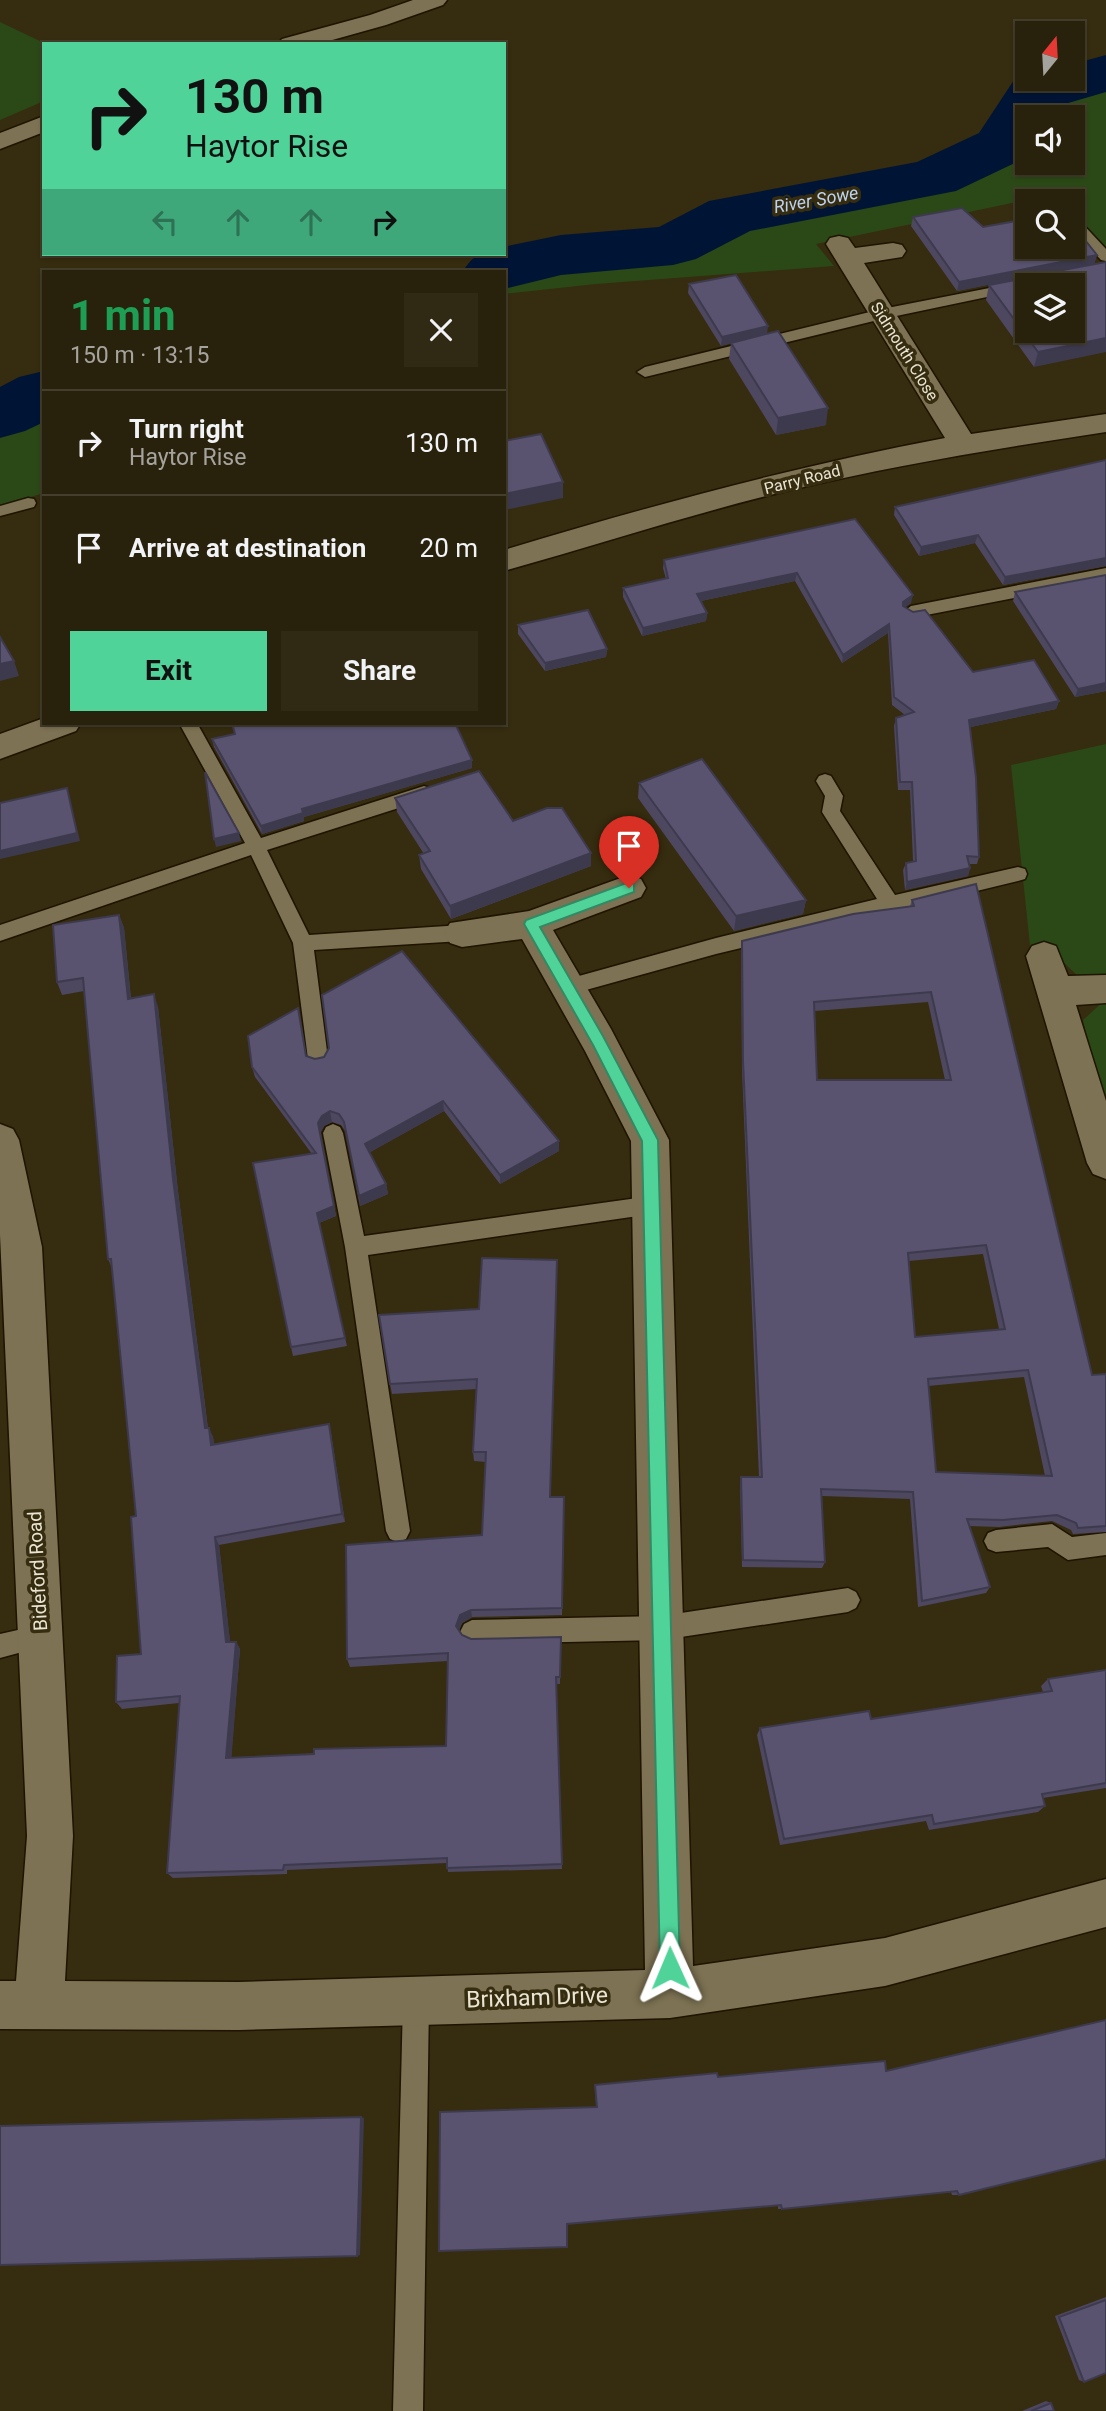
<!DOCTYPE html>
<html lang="en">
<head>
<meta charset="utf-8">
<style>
	body { margin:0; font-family:Roboto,sans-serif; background:#302914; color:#f1f3f6; height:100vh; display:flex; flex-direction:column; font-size:26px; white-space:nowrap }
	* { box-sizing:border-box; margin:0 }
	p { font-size:23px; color:#a5a39d }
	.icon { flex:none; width:38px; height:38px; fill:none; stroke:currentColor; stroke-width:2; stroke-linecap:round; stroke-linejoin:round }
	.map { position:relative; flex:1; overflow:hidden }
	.sheet { position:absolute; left:42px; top:270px; width:464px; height:455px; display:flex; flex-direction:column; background:#28210b; border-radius:0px; box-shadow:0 2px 5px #0004,0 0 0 2px #443e2c }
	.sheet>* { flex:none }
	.banner { position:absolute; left:42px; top:42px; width:464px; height:214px; border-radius:0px; box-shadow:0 2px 5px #0004,0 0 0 2px #443e2c; background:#4fd399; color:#111; overflow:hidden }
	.needle { width:46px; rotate:18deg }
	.tools { position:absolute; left:1015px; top:21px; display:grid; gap:14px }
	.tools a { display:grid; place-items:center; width:70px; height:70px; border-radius:0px; background:#28210b; box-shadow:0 2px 5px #0004,0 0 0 2px #443e2c; font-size:35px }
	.pin { position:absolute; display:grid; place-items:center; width:60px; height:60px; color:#fff; margin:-72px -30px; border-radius:50% 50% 50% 0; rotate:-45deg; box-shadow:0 0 7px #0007 }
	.pin .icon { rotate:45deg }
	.me { position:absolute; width:77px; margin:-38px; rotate:359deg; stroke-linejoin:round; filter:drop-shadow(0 0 5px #0008) }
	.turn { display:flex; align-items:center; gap:24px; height:147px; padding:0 28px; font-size:32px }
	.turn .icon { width:91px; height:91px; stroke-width:2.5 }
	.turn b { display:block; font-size:49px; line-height:60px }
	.lanes { display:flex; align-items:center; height:66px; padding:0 28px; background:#0003; justify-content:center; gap:35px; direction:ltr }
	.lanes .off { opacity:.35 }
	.round { display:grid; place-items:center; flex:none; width:74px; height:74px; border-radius:0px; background:#302914 }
	.head { display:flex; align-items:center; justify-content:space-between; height:119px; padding:0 28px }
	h1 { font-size:42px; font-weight:700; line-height:52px; color:#1e9e55 }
	.cta { display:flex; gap:14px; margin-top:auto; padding:14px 28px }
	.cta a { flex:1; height:80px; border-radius:0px; background:#4fd399; color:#111; font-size:28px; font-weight:700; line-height:80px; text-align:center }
	.cta a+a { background:#302914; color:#f1f3f6 }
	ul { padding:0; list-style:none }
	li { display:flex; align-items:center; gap:21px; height:105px; padding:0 28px; border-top:2px solid #443e2c }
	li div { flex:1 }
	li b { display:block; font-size:26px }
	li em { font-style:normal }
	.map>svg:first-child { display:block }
</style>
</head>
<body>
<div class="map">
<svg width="1106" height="2411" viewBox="0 0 1106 2411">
	<rect width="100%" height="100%" fill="#362c0f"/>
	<path fill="#2b4916" d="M0,22L46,44L44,101L0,120Z
		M1106,84V248C1086,237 1073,226 1073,201H1061L1055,194L816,244L834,266L596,284L504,294V281L530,268L559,262L598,263L678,249L739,221L820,210L963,181L1006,162L1016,150L1027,130V163H1073V117H1033L1050,99Z
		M44,400V493L0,506V423Z
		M1106,744V991L1082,980L1060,959L1031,955L1011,765Z
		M1106,999V1102L1089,1047L1083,1020Z"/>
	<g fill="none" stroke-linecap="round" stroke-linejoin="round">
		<path fill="#001435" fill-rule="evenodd" d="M1106,55V92L1058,106L1051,117H1027V153L1023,159L956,191L750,231L696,259L673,265L561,275L504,289V271H463C476,251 481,254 504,254V247L512,245L561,235L659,227L709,201L917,162L979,133L1014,80L1027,76V79H1073V64Z
			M44,371V422L25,431L0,438V387L19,377Z"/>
		<g stroke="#1e1400" stroke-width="3">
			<path id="service" d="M1073,218L1078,219L1106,249V261L1101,260L1073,230Z
				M1015,283L1020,284L1022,287L1020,290L882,319L645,377L637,372L645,367L882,309Z
				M28,498L34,499L36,503L34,507L0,516V506Z
				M1106,568V580L911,618L903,612L911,606Z
				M179,723H197L261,838L424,786L430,788L433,793L430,798L267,850L309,935L462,925L469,928L472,933L469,938L462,941L314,950L328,1059L325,1065L318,1067L311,1065L308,1059L293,943L251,855L0,941V925L245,843Z
				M825,774L831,776L843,796L840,811L895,895L1018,867L1025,869L1027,874L1025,879L1018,881L716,954L568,995L561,993L558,987L561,981L568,979L716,938L877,899L822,812L825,796L816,781L819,776Z
				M333,1124L340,1127L343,1133L364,1236L652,1196L659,1199L662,1205L659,1211L652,1214L368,1255L410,1531L406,1539L398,1542L390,1539L386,1531L345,1247L323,1133L326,1127Z
				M1052,1524L1072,1537L1106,1533V1555L1068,1560L1048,1547L996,1552L988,1549L984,1541L988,1533L996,1530Z
				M848,1588L856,1592L860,1600L856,1608L848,1612L661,1640L472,1644L464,1640L460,1632L464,1624L472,1620L661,1616Z
				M40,1625L48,1629L52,1637L48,1645L0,1658V1634Z
				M416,1988L425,1992L429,2001L423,2411H393L403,2001L407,1992Z"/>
		</g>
		<g stroke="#1e1400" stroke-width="3">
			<path id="minor" d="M413,0H447L443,5L386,25L318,44H278L282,39L370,15Z
				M44,116V132L0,149V133Z
				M839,236L848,238L855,248L893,243L902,245L906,251L902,257L864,263L971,434L1106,414V432C1000,448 895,465 791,490C694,513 600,544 504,571V550C649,506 796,466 945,438L826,244L830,238Z
				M44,718V723H81L76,731L0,759V734Z
				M629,875L641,879L646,888L641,897L553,930L611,1029L669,1140L693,1966L885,1938L1106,1879V1927L885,1986L670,2018L239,2030L0,2029V1981H16L27,1836L0,1235V1124L13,1129L19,1140L42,1247L73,1836L65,1981L239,1982L645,1970L631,1141L585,1051L522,939L462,947L450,943L444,933L450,923L529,911Z
				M1044,942L1056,946L1068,976L1106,975V1003L1076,1005L1106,1101V1179L1093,1174L1087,1163L1026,956L1032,946Z"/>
		</g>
		<use href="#service" fill="#7d7253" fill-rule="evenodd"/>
		<use href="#minor" fill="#7d7253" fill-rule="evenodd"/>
	</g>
	<path fill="#4d4760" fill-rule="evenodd" d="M913,217L1097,255L1094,264L1034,367L986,300L989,285L1031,276L957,291L911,226Z
		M689,284L768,334L826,425L776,435L729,359L731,343L721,346L688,293Z
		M1106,460V566L1003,585L975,543L919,556L894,515L895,507Z
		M855,519L911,603L905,607L973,672L1059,701L1056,709L970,727L979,857L977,864H969L970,868L968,876L905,890L903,870L906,863L913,861L910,790H898L894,726L896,718L905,715L892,705L888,633L842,663L795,581L701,601L707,613L706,621L642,636L623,597V588L666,579L663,568L664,560Z
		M1015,592L1106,691L1075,697L1013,601Z
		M518,625L607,649L606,657L545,671L518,634Z
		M231,723H455L472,768L304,817V821L262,834L214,747L212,739L235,734Z
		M639,783L806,900L803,914L734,931L638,798Z
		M395,798L513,821L591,853V866L451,919L421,869L419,855L424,854L397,812Z
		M912,900L1092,1375L1106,1374V1532L1073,1534L1071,1530L1052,1521L999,1527L969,1526L990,1587L986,1593L918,1607L910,1499L822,1496L825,1562L822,1568L742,1567L740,1484L741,1477H759L742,1071L741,951L742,941L910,906ZM928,1002L945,1080H817L815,1011ZM983,1254L999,1329L915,1337L909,1261ZM1024,1377L1045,1476L936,1472L928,1386Z
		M119,915L124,928L131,998L158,1007L178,1191L208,1428L213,1437L214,1444L329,1424L331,1434L345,1522L219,1545L230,1642H236L240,1649L231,1758L446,1746L448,1661L350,1667L347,1659L482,1535L486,1462L474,1461L473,1452L477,1389L392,1394L390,1384L479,1309L551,1497H564L562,1615L472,1617L462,1623L459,1630L462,1635L471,1639L561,1637L560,1684H556L562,1869L448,1872L447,1863L287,1870V1874L173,1878L167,1873L179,1703L122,1709L116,1702L141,1654L136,1516L112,1268L108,1259L84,991L62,995L57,982Z
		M329,1048L559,1151L500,1184L444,1111L370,1152L386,1184L388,1194L360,1206L346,1132L341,1125L332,1122L324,1126L320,1133L336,1216L319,1223L347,1346L293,1356L291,1347L312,1154L255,1077L252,1067L307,1056L315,1059L324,1057Z
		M1106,1670V1788L1043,1798L1045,1806L1038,1812L929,1830L926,1821L780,1845L757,1735L760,1728L871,1719L1043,1692L1041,1686L1048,1679Z
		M1106,2020L959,2195H952L951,2192L782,2209H778V2205L567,2224L439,2251L596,2107L595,2085L718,2077L886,2071Z
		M1106,2297V2373L1084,2382L1079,2380L1055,2316Z
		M1046,2401L1051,2403L1054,2411H1022Z"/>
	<path fill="#3e3a4e" d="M1097,255L1094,264L957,291L959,282Z
		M768,326L767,334L721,346L722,337Z
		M1106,338V352L1034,367L1038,352Z
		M828,408L826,425L776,435L778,418Z
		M563,482V498L504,510V494Z
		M978,535L975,543L919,556L921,547Z
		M1106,558V566L1003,585L1005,577Z
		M797,573L795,581L696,602L697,594Z
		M913,595L911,603L901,610L903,602Z
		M707,613L706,621L642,636L643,628Z
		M889,624L888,633L842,663L843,655Z
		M607,649L606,657L545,671V663Z
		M14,661L19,676L0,681V664Z
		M1106,683V691L1075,697L1078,689Z
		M1059,701L1056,709L967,728L969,720Z
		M472,760V768L304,817V821L262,834L261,826L302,809Z
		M67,788L80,841L0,859V851Z
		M239,833L241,841L216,847L214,839Z
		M591,853V866L451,919L450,906Z
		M970,868L968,876L905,890L907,882Z
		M806,900L803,914L734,931L736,916Z
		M119,915L124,928L132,1011L128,999Z
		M154,994L158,1007L178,1191L209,1438L205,1428L173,1179Z
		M443,1101L444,1111L367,1154L365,1144Z
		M330,1111L332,1122L324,1126L320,1133L336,1216L319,1223L347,1346L317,1213L318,1123L322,1116Z
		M559,1141V1151L500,1184V1175Z
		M386,1184L388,1194L360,1206L359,1196Z
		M329,1424L331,1434L345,1522L342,1514Z
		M209,1428L213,1437L215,1454L211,1445Z
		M215,1537L219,1545L231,1649L226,1642Z
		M471,1610L472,1617L462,1623L458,1633L456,1626L460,1615Z
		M236,1642L240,1649L231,1764L226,1758Z
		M361,2117L364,2118L360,2255L357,2256Z"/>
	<path fill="#595370" stroke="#3e3a4e" stroke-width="2" fill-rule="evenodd" d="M962,208L983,227L1027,219V247H1073V225L1097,255L959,282L913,217Z
		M1106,262V338L1038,352L989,285L1031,277L1033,273H1047ZM1027,285H1073V331H1027Z
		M736,275L768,326L722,337L689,284Z
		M778,331L828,408L778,418L731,343Z
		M541,434L563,482L504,494V441Z
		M1106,460V558L1005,577L978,535L921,547L895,507Z
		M855,519L913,595L903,602V606L913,612L925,610L973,672L1034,660L1059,701L969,720L976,778L979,857L967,856L970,868L907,882L906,863L916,861L912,782H900L896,718L914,712L894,697L889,624L843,655L797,573L697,594L707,613L643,628L623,588L668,578L664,560Z
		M1106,575V683L1078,689L1015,592Z
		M588,610L607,649L545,663L518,625Z
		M0,637L14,661L0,664Z
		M232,723H455L472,760L302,809L303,813L261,826L212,739L235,734Z
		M702,759L806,900L736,916L639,783Z
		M479,771L513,821L547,808H562L591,853L450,906L419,855L430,851L395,798Z
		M205,772L239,833L214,839Z
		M67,788L77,833L0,851V803Z
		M976,884L1092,1375L1106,1374V1526L1078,1528L1076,1523L1057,1515L1003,1520L967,1519L990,1587L922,1601L913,1492L821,1489L825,1562L743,1560L741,1477H762L743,1061L742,941L853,914L914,906L912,900ZM931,992L951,1080H817L814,1002ZM986,1245L1005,1329L915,1337L908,1253ZM1028,1370L1052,1476L936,1472L928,1379Z
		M119,915L128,999L154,994L173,1179L205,1428H209L211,1445L329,1424L342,1514L215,1537L226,1642H236L226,1758L314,1754V1749L446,1746L448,1653L347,1659L346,1545L482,1535L486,1452H473L477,1379L390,1384L379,1315L479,1309L482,1258L557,1260L550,1497H564L562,1608L471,1610L460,1615L456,1626L462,1635L471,1639L561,1637L560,1677H556L562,1864L447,1868V1858L284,1865L283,1870L167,1873L180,1696L116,1702L117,1656L141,1654L131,1517L136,1516L111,1259H108L83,978L57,982L53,925Z
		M402,951L559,1141L500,1175L443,1101L365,1144L386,1184L359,1196L344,1122L339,1114L330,1111L322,1116L318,1123L334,1206L317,1213L345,1338L291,1347L253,1163L316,1153L252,1067L248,1036L298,1008L306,1056L315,1059L324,1057L329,1048L322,995Z
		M1106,1670V1783L1042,1794L1045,1806L934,1824L932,1815L784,1839L760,1728L869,1711L871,1719L1052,1691L1048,1679Z
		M1106,2020V2159L959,2195L957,2191L782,2209L781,2205L567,2224V2247L439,2251L440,2112L597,2107L595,2085L717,2073L718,2077L885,2061L886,2071Z
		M361,2117L357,2256L0,2265V2126Z
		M1106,2300V2373L1084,2382L1059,2317Z
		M1051,2403L1054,2411H1031Z"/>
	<path fill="#4fd399" stroke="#338963" stroke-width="2" d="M629,882L634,884V892L540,927L603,1036L658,1140L680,1968L677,1975L670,1977L663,1975L660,1968L642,1141L593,1045L524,924L526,920Z"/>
	<g text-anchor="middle" stroke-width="7" stroke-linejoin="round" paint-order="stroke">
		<g font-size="16" fill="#eae4d3" stroke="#362c0f">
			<text transform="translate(905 351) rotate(58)" y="6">Sidmouth Close</text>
			<text transform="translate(802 479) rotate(-14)" y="6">Parry Road</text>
		</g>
		<g font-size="18" font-style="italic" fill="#bdd2f0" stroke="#362c0f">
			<text transform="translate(816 200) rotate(-10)" y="6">River Sowe</text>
		</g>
		<g font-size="19" fill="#eae4d3" stroke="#362c0f">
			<text transform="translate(37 1571) rotate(-93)" y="7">Bideford Road</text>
		</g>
		<g font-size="23" fill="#eae4d3" stroke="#362c0f">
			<text transform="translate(537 1997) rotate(-2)" y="8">Brixham Drive</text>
		</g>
	</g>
</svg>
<div class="tools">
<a><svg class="needle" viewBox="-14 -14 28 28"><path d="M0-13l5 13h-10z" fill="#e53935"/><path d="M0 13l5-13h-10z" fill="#a5a39d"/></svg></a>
<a><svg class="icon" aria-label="sound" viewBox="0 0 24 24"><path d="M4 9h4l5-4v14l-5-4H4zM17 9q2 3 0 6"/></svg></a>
<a><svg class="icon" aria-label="search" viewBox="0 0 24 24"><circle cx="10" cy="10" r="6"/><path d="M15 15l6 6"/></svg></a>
<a><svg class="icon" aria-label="layers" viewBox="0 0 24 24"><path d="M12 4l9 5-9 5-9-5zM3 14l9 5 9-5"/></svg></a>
</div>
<div class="pin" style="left:629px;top:888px;background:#d93025"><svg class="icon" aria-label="arrive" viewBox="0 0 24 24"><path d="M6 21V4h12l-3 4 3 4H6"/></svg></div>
<svg class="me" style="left:670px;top:1968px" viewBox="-20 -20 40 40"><path d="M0-17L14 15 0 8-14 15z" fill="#4fd399" stroke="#fff" stroke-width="4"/></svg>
<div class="banner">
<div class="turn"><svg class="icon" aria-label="right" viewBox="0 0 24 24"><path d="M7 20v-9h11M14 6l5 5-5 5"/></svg><div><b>130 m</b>Haytor Rise</div></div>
<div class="lanes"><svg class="icon off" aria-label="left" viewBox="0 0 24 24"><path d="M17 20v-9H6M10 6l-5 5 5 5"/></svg><svg class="icon off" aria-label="ahead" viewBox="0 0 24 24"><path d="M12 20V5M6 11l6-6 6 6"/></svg><svg class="icon off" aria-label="ahead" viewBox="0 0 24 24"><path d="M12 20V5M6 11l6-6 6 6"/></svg><svg class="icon" aria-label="right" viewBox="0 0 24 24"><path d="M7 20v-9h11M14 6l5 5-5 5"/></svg></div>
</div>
<section class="sheet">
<div class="head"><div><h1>1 min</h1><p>150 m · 13:15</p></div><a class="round"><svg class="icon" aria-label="close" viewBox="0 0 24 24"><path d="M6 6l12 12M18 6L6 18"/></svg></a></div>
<ul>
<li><svg class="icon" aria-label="right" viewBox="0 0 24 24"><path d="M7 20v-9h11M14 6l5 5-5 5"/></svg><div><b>Turn right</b><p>Haytor Rise</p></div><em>130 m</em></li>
<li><svg class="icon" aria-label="arrive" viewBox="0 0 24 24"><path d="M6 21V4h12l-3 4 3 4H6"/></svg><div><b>Arrive at destination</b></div><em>20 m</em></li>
</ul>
<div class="cta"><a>Exit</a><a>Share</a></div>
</section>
</div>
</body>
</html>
